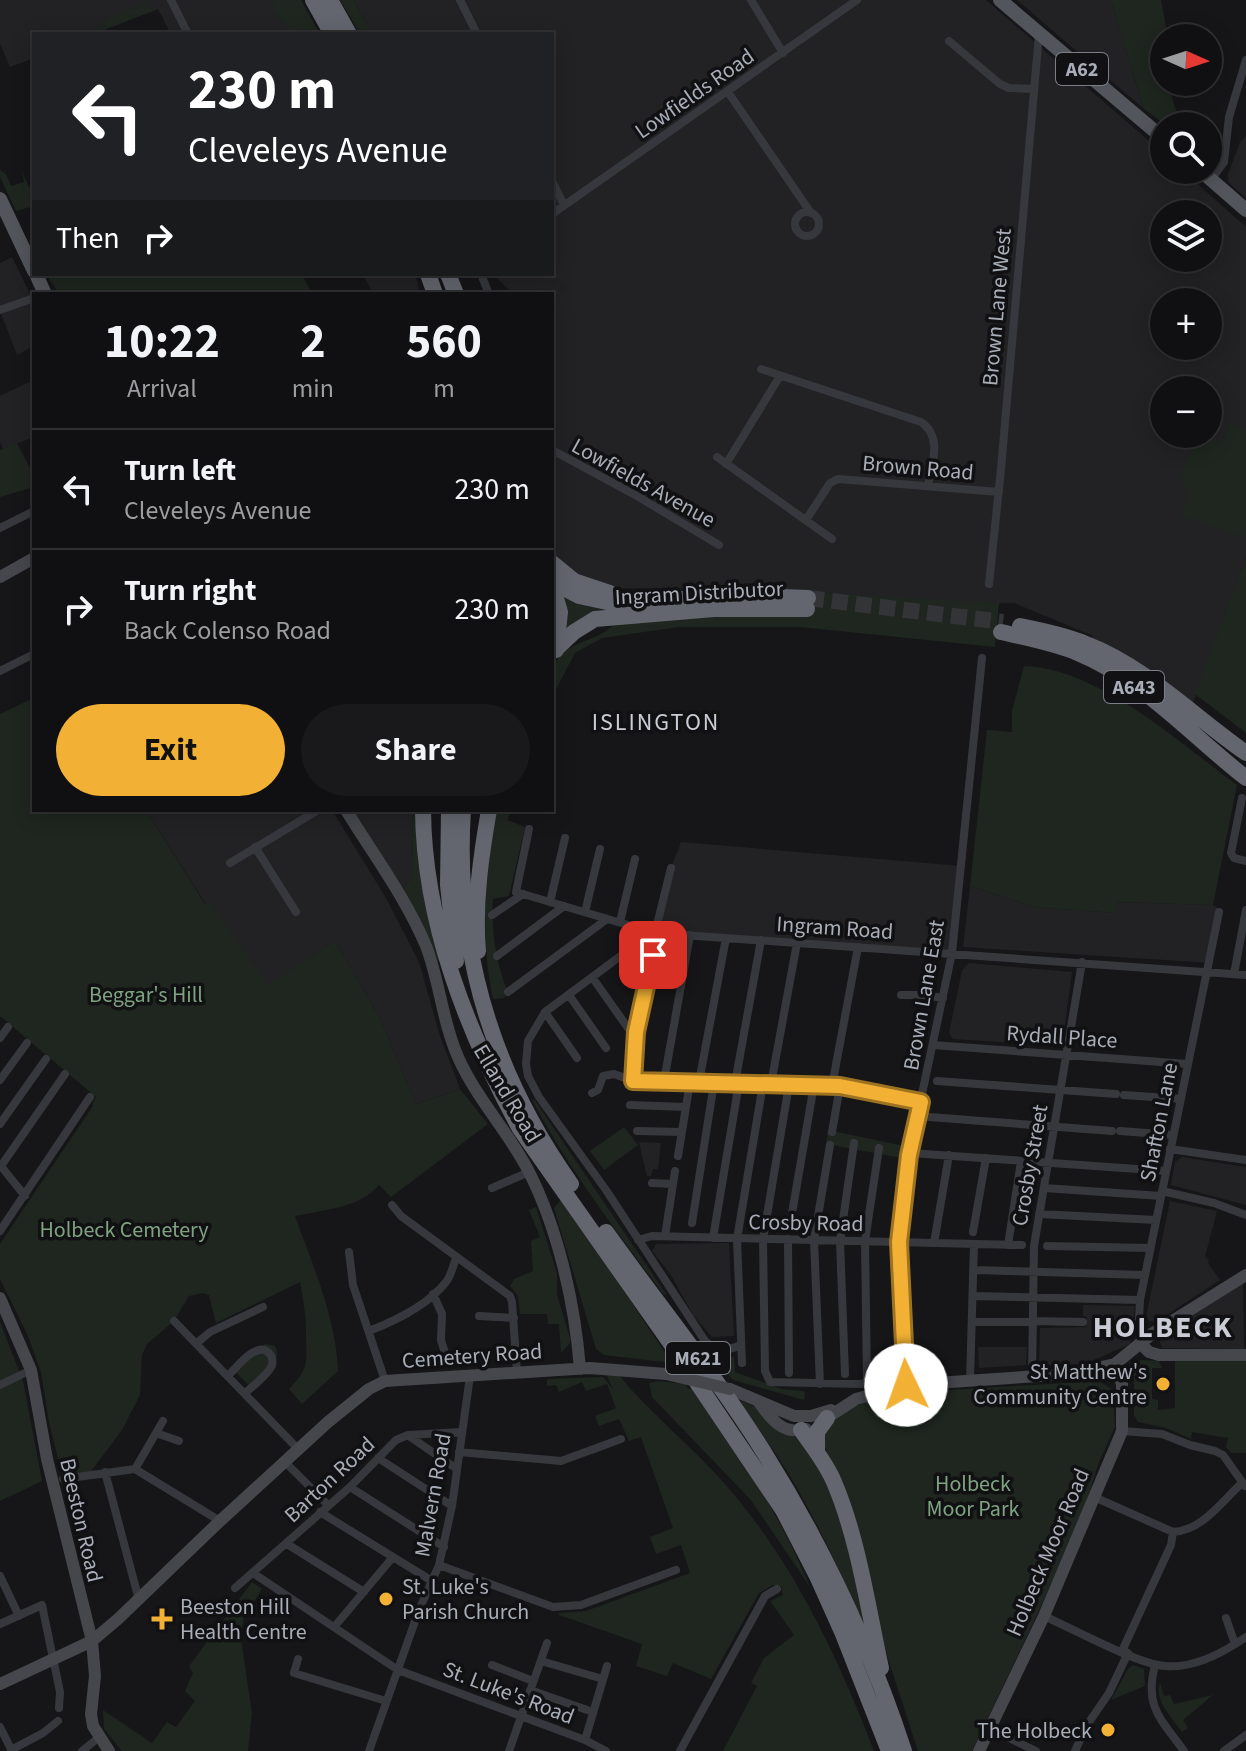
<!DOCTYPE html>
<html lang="en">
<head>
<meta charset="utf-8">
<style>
	body { margin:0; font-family:"Source Sans 3",sans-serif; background:#19191b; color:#f1f3f6; height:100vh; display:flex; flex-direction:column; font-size:30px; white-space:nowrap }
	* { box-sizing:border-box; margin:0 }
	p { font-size:26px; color:#9c9d9f }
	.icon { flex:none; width:44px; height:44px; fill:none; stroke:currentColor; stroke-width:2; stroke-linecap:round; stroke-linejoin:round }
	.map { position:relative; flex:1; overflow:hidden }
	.panel { position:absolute; left:32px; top:292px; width:522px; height:520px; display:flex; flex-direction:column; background:#101012; border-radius:0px; box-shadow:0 4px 20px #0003,0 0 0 2px #303032 }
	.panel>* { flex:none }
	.banner { position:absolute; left:32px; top:32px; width:522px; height:244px; border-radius:0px; box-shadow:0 4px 20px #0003,0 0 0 2px #303032; background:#202124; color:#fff; overflow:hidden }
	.needle { width:52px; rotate:93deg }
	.buttons { position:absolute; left:1150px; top:24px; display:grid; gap:16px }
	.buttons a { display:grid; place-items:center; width:72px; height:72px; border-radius:50%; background:#101012; box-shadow:0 4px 20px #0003,0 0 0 2px #303032; font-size:40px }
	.pin { position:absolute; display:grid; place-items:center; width:68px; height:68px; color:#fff; margin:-34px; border-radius:16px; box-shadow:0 4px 12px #0006 }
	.me { position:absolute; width:88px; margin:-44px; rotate:357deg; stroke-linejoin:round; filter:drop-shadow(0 0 6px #0008) }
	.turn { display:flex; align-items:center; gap:28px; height:168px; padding:0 24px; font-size:36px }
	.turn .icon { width:104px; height:104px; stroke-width:2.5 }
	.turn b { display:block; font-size:56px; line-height:68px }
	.then { display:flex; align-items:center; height:76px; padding:0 24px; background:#0003; gap:16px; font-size:30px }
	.eta { display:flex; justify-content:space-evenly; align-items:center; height:136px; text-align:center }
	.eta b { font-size:48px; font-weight:700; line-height:56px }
	.action { display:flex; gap:16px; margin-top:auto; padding:16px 24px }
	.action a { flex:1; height:92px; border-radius:48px; background:#f2b134; color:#111; font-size:32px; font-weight:700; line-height:92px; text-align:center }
	.action a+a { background:#19191b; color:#f1f3f6 }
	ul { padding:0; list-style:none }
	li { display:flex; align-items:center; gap:24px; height:120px; padding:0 24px; border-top:2px solid #303032 }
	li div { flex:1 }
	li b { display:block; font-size:30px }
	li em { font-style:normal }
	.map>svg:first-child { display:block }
</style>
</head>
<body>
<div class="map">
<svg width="1246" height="1751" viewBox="0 0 1246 1751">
	<rect width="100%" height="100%" fill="#161618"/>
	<path fill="#222225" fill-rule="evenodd" d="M0,0H287L304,34L179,32L171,34L158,9L94,34H34V58L10,67L0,44Z
		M354,0H986L1164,154V170H1182L1246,227V557L1190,711L1088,644L1093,636L1014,603H962L809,592L611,588L552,566V294H513L494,275L552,274V34H372ZM1164,214H1208V258H1164ZM1164,302H1208V346H1164ZM1164,390H1208V434H1164Z
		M1017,0H1111L1144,109Z
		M1246,136V198L1228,182V174L1240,142Z
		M12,257L34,302V346L17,355L0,311V263Z
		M363,274H415L419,289L412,294H373Z
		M34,380V437L3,449L0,442V396Z
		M146,810H332L386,898L419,962L439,1033L460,1089L416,1104L379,1016L335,941L261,991Z
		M350,810H412L413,876L402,890Z
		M681,842L961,866L952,953L655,933L671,868Z
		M970,886L1035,907L1115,913L1116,902L1213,905L1223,911L1212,963L963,947Z
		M969,963L1072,972L1062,1046L953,1039L949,1033L962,970Z
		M639,1142L661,1143L658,1169H653L651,1176H647Z
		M1182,1157L1246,1167V1205L1171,1185L1175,1162Z
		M1170,1201L1217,1211L1205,1257L1209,1260L1208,1263L1220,1280L1156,1322L1149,1321L1146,1317Z
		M729,1243L734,1336L712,1337L693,1315L671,1275L652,1251L656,1244Z
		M1243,1282L1244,1349L1162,1348L1160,1342L1164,1333Z
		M1083,1305L1135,1306L1130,1344L1085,1364L1039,1366L1040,1328L1086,1327L1087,1317L1083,1316Z
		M978,1347H1027L1026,1365L979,1368Z"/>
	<path fill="#1e261f" d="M271,0H301L320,34H296L280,18Z
		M340,0H354L372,34H360Z
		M1111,0H1161L1168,38H1164V51L1158,53L1164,72V82H1167L1181,126H1167L1144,109Z
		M147,3L150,12L94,34H86L105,25L104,20Z
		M0,170L6,174L11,186L24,182L22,172L34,197V206L16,211L0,177Z
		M46,274H302L312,294H59Z
		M1230,424L1246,430V538L1181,516L1189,492L1178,486L1186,485L1181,474L1197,443L1181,434H1198L1224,442Z
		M17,443L34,476V487L0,497V450Z
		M1246,557V733L1195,694Z
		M822,593L999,603L995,647L800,627H679L602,638L575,653L552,697C552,689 550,677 552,670C561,640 595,644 613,625Z
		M562,594L612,611L566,633Z
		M1024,666C1098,668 1180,743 1237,785L1213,905L1117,902L1115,913L1035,907L970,886L987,730L1012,732V711Z
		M34,698V810H146L205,904L210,902L268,985L335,941L379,1016L416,1104L460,1089L488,1124L391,1197L379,1185C360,1208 323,1210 295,1216C313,1266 336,1317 338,1371L302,1404L289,1389C311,1367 306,1359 306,1332C306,1314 303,1299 300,1282L216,1323L209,1295L203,1293L189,1296L174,1321L147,1344L142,1355L140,1395L122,1430L89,1474L63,1479L49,1422L41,1372L28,1336L0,1279V1244L93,1106L92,1104L96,1097L0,1016V714Z
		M412,810H416L441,960L438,961L415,910L402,890L413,876Z
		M496,810H510L508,820L525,827L509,896L493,899C491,930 496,965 508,992L504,998L493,999C479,932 486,877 496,810Z
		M534,1099L666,1294L664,1295C617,1232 569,1170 532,1100Z
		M624,1127L638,1145L604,1170L590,1151Z
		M828,1130L909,1147L907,1159L826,1144Z
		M562,1198L672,1363L604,1355L596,1349L554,1208Z
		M536,1207L557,1273V1295L570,1338V1343L561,1353L559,1324H548L547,1314H520L518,1296L510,1286L514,1279L533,1271L531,1241L540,1237L529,1210Z
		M0,1322L23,1381L42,1481L0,1501Z
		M265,1344L275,1346C284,1362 261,1376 250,1387L235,1371Z
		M713,1356L734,1357L735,1372L782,1389L803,1391L805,1393L804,1400L733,1380Z
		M1139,1360L1159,1361L1162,1368H1152V1399L1158,1400V1410L1175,1408V1360H1246V1453H1232L1226,1447L1228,1438L1192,1432L1191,1439L1166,1428L1138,1422L1134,1415V1363Z
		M606,1374H618C650,1414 691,1445 725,1484C792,1560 838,1657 874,1751H723L757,1686L751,1683L764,1658L794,1635L770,1601L783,1595L781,1586L773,1585L759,1593L711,1679L673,1663L667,1676L636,1666L642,1644L559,1615V1613L586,1611L690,1573L681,1545L656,1554L650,1537L673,1528L641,1437L629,1441L619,1419L599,1426L595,1416L616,1408L607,1384L586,1391L582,1382L559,1392L556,1385L547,1386V1379L603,1377L613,1389Z
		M659,1381L685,1384L688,1389L692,1388C737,1451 781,1515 810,1587L750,1499L652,1397L649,1383Z
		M1099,1381L1113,1390L1115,1427L1099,1462L1083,1512L1039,1611L972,1751H918L889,1662L840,1478L821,1440L826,1422L853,1407L880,1397L914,1392Z
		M739,1400L757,1408L783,1434L801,1439L833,1492L879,1663C855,1603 829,1545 797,1488C780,1458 758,1429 739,1400Z
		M252,1582L262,1589L243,1620L241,1639L252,1713L248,1751H122L104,1729L103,1710L152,1743L167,1722L176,1727L195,1701L185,1691L193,1673L189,1666Z
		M1133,1665L1144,1669L1145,1686L1111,1700L1128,1669Z
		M1160,1683L1164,1696L1170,1695L1174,1704L1213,1695L1183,1720L1188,1728L1182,1732C1172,1718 1154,1701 1160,1683Z"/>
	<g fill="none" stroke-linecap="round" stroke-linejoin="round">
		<path stroke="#333438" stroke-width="16" stroke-dasharray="16 8" stroke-linecap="butt" d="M808,598L1003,622"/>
		<path stroke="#37383d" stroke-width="8" d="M171,0L188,34
			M460,0L477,34
			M751,0L783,53
			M949,41L1000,84L1009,88L1034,89
			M728,92L811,213
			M1211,180L1224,162L1229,117L1246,60
			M552,181L564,205
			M795 224a12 12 0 1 1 24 0a12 12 0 1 1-24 0Z
			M552,214L857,0
			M481,274L489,294
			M0,310L34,298
			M761,369L921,422C943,437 932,463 928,486
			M552,450L637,496L719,545
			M717,457L832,539
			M726,464L780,376
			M806,520L830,483L838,479L999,492
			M0,528L34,511
			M989,584L1001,469L1039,34
			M0,671L34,654
			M1242,798L1231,853L1234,858L1246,861
			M255,847L296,912
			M230,863L318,810
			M523,894L655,933L1246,975
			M523,894L516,892L529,829
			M550,902L565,838
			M585,912L600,849
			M492,915L523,894
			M620,922L635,859
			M653,932L545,1012L528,1041L526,1064L528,1076L539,1097L606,1190L705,1341C716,1351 728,1351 741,1345
			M655,933L671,868
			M497,956L564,906
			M1234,974L1246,910
			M592,977L628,1028
			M508,992L607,919
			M569,995L606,1048
			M901,995H923L943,998
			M545,1012L577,1058
			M0,1038L8,1027
			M933,1045L1188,1064
			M0,1080L27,1043
			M633,1081L639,1015L658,933
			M664,1081L690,935
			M937,1081L1116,1094
			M699,1082L726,938
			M735,1083L761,940
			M771,1084L797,943
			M789,1085L763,1239L765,1371L770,1382L862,1384L867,1381L865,1241L879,1148
			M832,1086L858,947
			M592,1093L598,1090L603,1076L614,1074L633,1081L840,1086L921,1102
			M1124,1095L1181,1099
			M630,1105L686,1107
			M929,1117L1112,1131
			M0,1124L46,1059
			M637,1131L682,1132
			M1120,1131L1173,1135
			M832,1132L840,1086
			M1170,1149L1246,1160
			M910,1153L1166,1171
			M678,1156L690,1082
			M0,1165L25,1196
			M1,1166L65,1074
			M652,1183L673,1184
			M492,1188L529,1172
			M1044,1188L1161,1196
			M1162,1191L1214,1203L1246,1215
			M392,1205L401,1216L510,1296L512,1302L517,1372
			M1039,1214L1156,1220
			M692,1223L714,1083
			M790,1225L814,1085
			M0,1231L90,1097
			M973,1232L986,1158
			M665,1236L675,1171
			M713,1238L739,1083
			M788,1239L789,1373
			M638,1240L652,1236L1022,1245
			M934,1243L949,1155
			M1008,1245L1021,1161
			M1047,1246L1150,1248
			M349,1252L353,1285L385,1381
			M974,1270L1145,1275
			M433,1294L442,1314L441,1340L445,1353
			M973,1296L1140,1300
			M479,1316L514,1318
			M174,1321L299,1450
			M1033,1321L1083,1322
			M972,1322H1033
			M369,1331C395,1321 428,1305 446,1282C451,1276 453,1266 456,1258
			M1147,1337L1139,1320L1140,1300L1219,912
			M197,1343L210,1332L263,1307
			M742,1363L737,1239L763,1084
			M845,1374L840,1241L854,1143
			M228,1376C236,1368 257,1340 269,1353C272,1356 273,1361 272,1365C268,1375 253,1386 245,1393
			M1032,1376L1034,1246L1082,962
			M970,1380L974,1244
			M820,1384L814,1240L830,1145
			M0,1385L31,1370
			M906,1385L899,1242L909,1155L952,953L982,658
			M1122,1431L1162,1434L1190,1445L1215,1451L1223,1455L1245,1486
			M156,1433L179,1441
			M409,1436L457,1469
			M459,1452L561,1461L621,1439
			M378,1458L452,1506
			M285,1462L328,1505
			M135,1469L163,1421
			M105,1472L139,1600
			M63,1479L135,1469L220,1521
			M350,1487L444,1547
			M1094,1497L1173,1532C1203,1530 1221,1502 1242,1483
			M320,1512L432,1581
			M287,1544L364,1592
			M439,1565L553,1607L581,1605L676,1570
			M253,1573L398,1670L585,1740L606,1751
			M0,1576L19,1616
			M235,1588L350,1487L396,1440L408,1435L462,1432
			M1044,1616C1073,1629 1137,1664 1165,1666C1194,1669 1223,1653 1246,1637
			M1226,1618L1235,1644
			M0,1624L42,1605L60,1692L59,1708
			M335,1626L393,1557
			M1122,1651L1171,1545L1173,1532
			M298,1659L294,1673L386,1701
			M541,1661L603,1679
			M492,1665L533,1681
			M1155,1665C1144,1707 1161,1719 1184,1751
			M530,1690L593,1712
			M0,1727L12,1751
			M990,1729L1036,1751
			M585,1740L607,1666
			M11,1750L43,1733L58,1721
			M82,1751L98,1738
			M369,1751L419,1610L439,1565L452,1506L470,1376
			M509,1751L547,1643
			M680,1751L765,1596L777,1589
			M1075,1751L1087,1725L1109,1693L1128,1653
			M1224,1751L1246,1735"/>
		<path stroke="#45474d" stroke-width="12" d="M0,577L34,558
			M346,810C373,854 406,898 426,946C440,982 442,1021 458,1057C476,1098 507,1130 528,1170C558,1228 575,1304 580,1369
			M0,1298L31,1370L47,1459L92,1641L95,1676L91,1714L93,1726L109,1751
			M1140,1343L1149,1352L1159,1355H1246
			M730,1389L794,1416H811L831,1410
			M758,1401C770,1418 783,1436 806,1429
			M822,1421L856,1399L906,1385L1069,1374L1115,1364L1153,1333L1246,1275
			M0,1684L92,1641L118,1619L220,1521L328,1422L369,1389L385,1381L590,1368L666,1374
			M979,1751L1044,1616L1122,1431V1384L1115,1364"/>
		<path stroke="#53555c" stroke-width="14" d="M1000,0L1164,139
			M1200,170L1246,210
			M0,199L34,271
			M36,274L45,294"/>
		<path stroke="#63666e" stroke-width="16" d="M313,0L332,34
			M330,0L349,34
			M428,274L435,294
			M448,274L456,294
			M552,563L574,581L610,593
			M552,582L579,596L607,602L752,596L808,598
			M552,585L560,612L556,650
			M1020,626C1042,631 1065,635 1086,644C1146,667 1194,717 1246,753
			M1001,632C1027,638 1054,643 1078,653C1142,679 1192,736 1246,778
			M556,649L574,632L595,619L714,609H807
			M423,810C424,923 467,1031 520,1129L669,1341L783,1510L817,1576L843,1634L889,1751
			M449,810L448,885L456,961
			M463,810C454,948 491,1071 571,1184
			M478,951C474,904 481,856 489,810
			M606,1232C659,1306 717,1377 765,1454C823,1547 870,1647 904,1751
			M801,1430C813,1447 826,1463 834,1482C858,1538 868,1608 881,1668
			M817,1452V1432L827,1418"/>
		<path stroke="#45474d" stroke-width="12" d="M666,1374L730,1389"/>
	</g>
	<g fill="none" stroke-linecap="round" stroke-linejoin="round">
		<g stroke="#9d7322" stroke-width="20">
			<path id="route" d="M653,955L636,1032L633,1081L840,1086L921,1102L909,1155L899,1242L906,1385"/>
		</g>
		<use href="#route" stroke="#f2b134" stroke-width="14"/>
	</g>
	<g fill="#f2b134" stroke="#111113" stroke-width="3">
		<circle cx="1163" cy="1384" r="8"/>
		<circle cx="386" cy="1599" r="8"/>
		<path d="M158 1607h8v8h8v8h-8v8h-8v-8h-8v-8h8z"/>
		<circle cx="1108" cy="1730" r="8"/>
	</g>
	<g text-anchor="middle" stroke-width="7" stroke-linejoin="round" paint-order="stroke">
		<g fill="#111113" stroke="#7b7e86" stroke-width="2">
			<rect x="1056" y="53" width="52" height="32" rx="6"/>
			<rect x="1104" y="671" width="60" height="32" rx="6"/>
			<rect x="666" y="1342" width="64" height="32" rx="6"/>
		</g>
		<g font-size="20" font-weight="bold" fill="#a8adb8">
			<text x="1082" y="76">A62</text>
			<text x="1134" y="694">A643</text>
			<text x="698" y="1365">M621</text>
		</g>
		<g font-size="22" fill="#a8adb8" stroke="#111113">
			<text transform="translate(694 93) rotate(-35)" y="8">Lowfields Road</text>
			<text transform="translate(996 307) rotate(-85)" y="8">Brown Lane West</text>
			<text transform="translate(918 467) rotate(5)" y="8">Brown Road</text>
			<text transform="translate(644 482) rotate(29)" y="8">Lowfields Avenue</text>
			<text transform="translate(699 592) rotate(-3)" y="8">Ingram Distributor</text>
			<text transform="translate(835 927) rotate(4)" y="8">Ingram Road</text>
			<text transform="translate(923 995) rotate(-80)" y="8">Brown Lane East</text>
			<text transform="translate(1062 1036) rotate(4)" y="8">Rydall Place</text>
			<text transform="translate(508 1093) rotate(59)" y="8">Elland Road</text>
			<text transform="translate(1158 1122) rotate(-79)" y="8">Shafton Lane</text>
			<text transform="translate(1029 1165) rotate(-80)" y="8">Crosby Street</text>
			<text transform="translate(806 1222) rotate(1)" y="8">Crosby Road</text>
			<text transform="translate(472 1355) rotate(-4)" y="8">Cemetery Road</text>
			<text transform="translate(329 1479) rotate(-43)" y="8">Barton Road</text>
			<text transform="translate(432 1495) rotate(-80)" y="8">Malvern Road</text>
			<text transform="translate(82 1520) rotate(77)" y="8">Beeston Road</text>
			<text transform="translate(1047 1552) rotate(-67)" y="8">Holbeck Moor Road</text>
			<text transform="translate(509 1692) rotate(21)" y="8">St. Luke's Road</text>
		</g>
		<g font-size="22" fill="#7fa381" stroke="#111113">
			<text x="146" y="1002">Beggar's Hill</text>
			<text x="124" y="1237">Holbeck Cemetery</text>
			<text x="973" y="1491">Holbeck<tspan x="973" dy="25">Moor Park</tspan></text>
		</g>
		<g font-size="22" fill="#a8adb8" stroke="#111113" text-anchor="end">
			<text x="1147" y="1379">St Matthew's<tspan x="1147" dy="25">Community Centre</tspan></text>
			<text x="402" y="1594" text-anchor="start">St. Luke's<tspan x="402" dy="25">Parish Church</tspan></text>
			<text x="180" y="1614" text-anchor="start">Beeston Hill<tspan x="180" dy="25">Health Centre</tspan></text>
			<text x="1092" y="1738">The Holbeck</text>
		</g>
		<g font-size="24" letter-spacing="2" fill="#c9ccd4" stroke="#111113">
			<text x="656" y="730">ISLINGTON</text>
		</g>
		<g font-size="30" font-weight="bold" letter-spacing="2" fill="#c9ccd4" stroke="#111113">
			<text x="1163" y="1337">HOLBECK</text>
		</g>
	</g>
</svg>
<div class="buttons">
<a><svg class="needle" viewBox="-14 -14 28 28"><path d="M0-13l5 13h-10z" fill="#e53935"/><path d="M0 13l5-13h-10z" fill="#9c9d9f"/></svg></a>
<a><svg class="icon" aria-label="search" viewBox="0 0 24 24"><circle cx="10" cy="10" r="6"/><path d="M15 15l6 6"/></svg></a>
<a><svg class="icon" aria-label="layers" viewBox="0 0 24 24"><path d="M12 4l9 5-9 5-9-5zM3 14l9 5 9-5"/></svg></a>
<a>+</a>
<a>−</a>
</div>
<div class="pin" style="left:653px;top:955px;background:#d93025"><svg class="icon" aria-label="arrive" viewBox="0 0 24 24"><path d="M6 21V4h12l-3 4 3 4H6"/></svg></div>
<svg class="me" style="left:906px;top:1385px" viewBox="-20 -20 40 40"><circle r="19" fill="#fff"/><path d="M0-13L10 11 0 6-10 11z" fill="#f2b134"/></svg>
<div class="banner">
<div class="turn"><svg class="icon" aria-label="left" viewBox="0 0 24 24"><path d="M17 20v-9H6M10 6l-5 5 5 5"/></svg><div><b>230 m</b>Cleveleys Avenue</div></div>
<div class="then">Then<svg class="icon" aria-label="right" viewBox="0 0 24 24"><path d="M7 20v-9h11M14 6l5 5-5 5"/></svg></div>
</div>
<section class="panel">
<div class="eta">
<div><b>10:22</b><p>Arrival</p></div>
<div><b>2</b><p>min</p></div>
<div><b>560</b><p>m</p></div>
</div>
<ul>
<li><svg class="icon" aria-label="left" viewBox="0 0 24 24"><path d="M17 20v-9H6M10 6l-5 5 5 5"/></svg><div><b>Turn left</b><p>Cleveleys Avenue</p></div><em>230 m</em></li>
<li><svg class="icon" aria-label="right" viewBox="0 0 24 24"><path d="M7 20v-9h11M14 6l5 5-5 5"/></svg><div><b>Turn right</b><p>Back Colenso Road</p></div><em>230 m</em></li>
</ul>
<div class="action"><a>Exit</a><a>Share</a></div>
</section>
</div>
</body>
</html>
